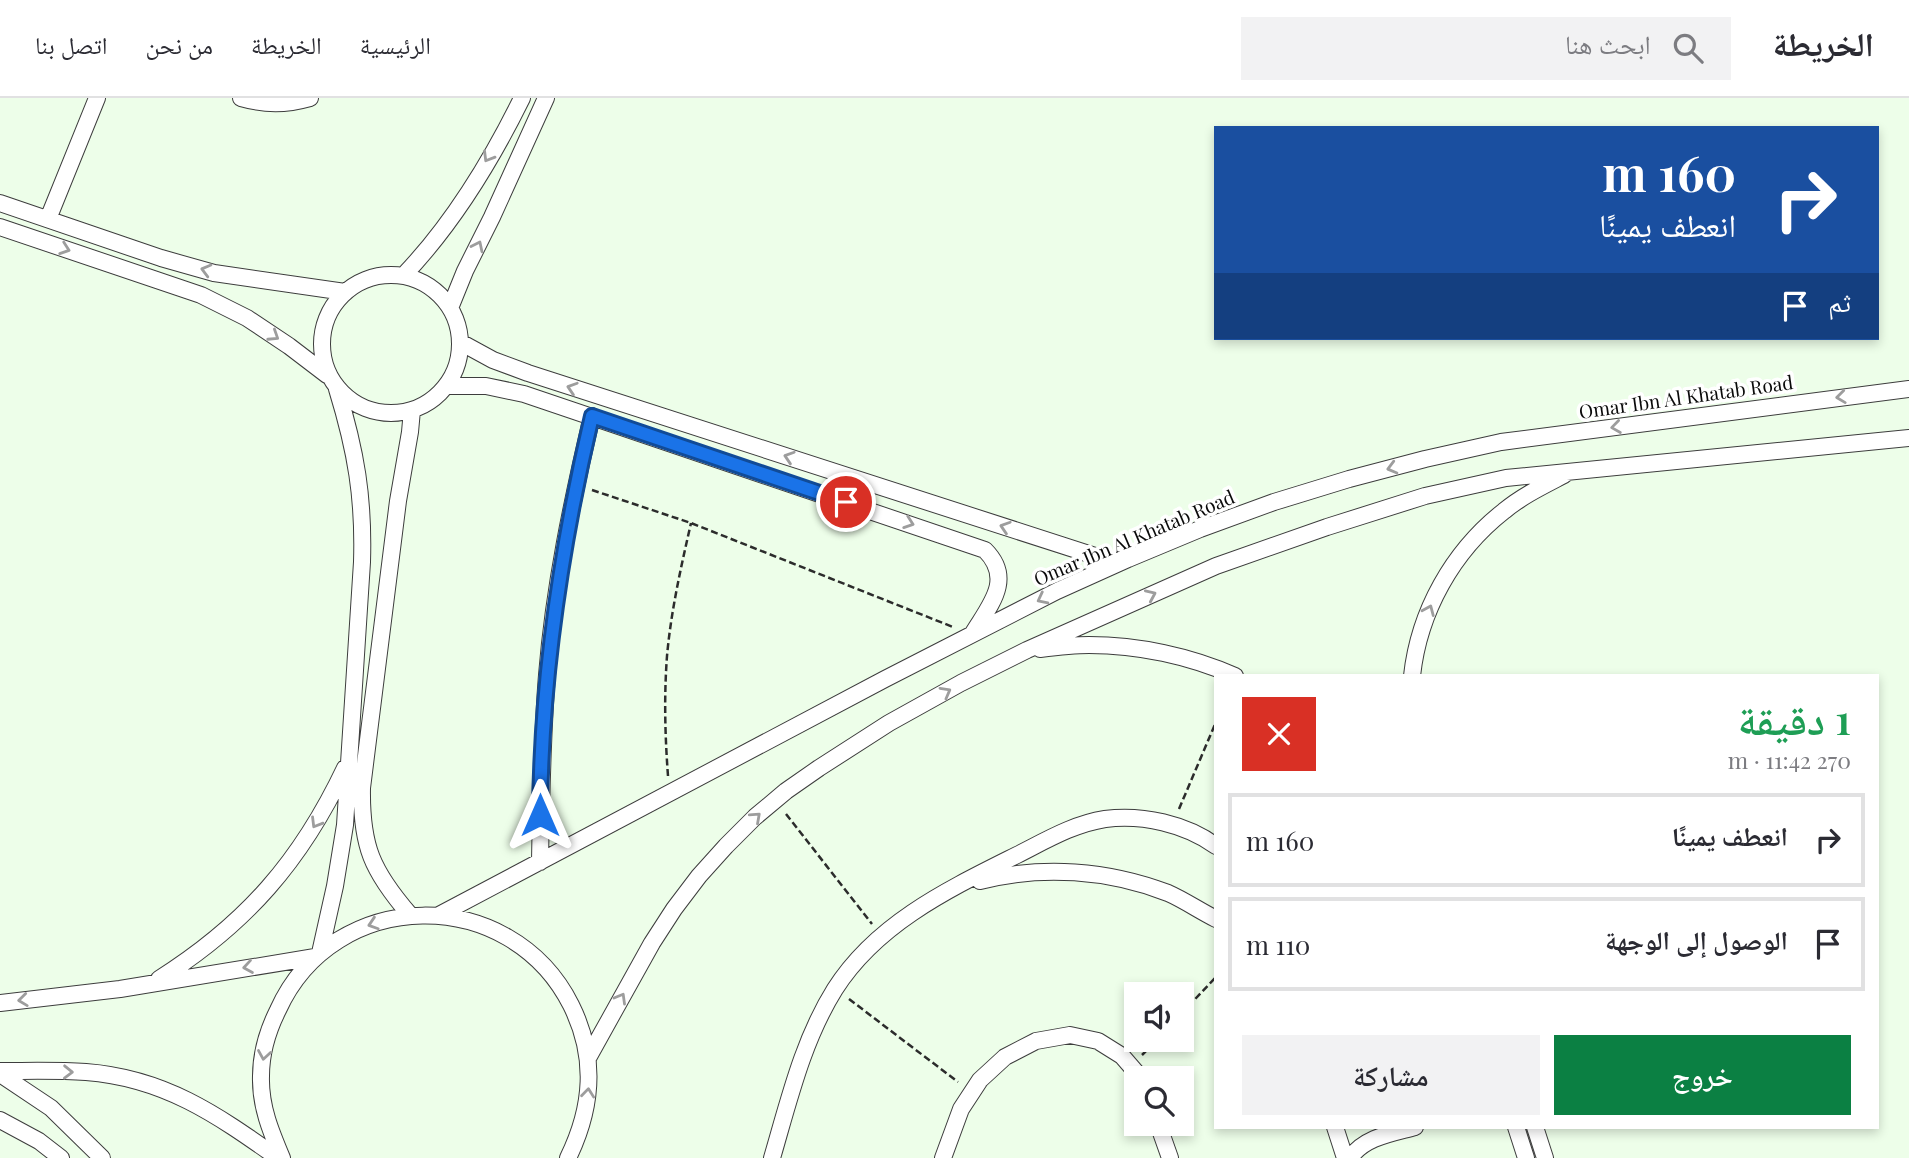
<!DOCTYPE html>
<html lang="ar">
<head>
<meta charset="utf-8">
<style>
	body { margin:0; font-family:"Playfair Display","Noto Naskh Arabic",serif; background:#f2f2f3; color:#2b2b33; direction:rtl; height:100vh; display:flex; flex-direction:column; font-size:26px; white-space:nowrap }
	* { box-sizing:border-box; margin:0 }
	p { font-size:23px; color:#7c7c81 }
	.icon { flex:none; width:38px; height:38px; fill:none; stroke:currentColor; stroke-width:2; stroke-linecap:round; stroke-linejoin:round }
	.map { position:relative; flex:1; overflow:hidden; direction:ltr }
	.details { position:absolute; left:1214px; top:576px; width:665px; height:455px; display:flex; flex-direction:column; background:#fff; border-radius:0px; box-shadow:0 4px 10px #0003; direction:rtl }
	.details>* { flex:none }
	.banner { position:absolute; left:1214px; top:28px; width:665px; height:214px; border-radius:0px; box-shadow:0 4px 10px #0003; direction:rtl; background:#1a4fa0; color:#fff; overflow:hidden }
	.controls { position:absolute; left:1124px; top:884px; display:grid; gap:14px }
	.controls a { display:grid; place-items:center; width:70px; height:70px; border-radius:0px; background:#fff; box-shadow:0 4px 10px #0003; font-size:35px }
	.pin { position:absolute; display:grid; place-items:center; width:60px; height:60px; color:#fff; margin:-30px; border:4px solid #fff; border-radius:50%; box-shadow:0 2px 7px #0007 }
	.me { position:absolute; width:77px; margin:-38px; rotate:0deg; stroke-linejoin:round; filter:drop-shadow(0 0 5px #0008) }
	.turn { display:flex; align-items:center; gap:24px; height:147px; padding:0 28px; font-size:32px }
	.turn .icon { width:91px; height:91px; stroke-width:2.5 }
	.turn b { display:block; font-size:49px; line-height:60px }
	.then { display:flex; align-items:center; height:66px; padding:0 28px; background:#0003; gap:14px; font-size:26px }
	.round { display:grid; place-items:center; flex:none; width:74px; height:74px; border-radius:0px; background:#f2f2f3 }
	.summary { display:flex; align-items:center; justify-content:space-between; height:119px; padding:0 28px }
	h1 { font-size:42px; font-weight:600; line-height:52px; color:#1e9e55 }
	.action { display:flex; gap:14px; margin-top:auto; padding:14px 28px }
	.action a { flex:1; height:80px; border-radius:0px; background:#0b8043; color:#fff; font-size:28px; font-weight:600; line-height:80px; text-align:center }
	.action a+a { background:#f2f2f3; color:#2b2b33 }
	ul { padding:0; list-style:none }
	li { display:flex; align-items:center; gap:21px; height:94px; margin:0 14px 10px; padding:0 14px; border:4px solid #e1e1e2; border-radius:0px }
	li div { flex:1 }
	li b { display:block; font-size:26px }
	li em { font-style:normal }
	header { display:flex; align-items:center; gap:42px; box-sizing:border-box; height:98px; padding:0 35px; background:#fff; border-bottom:2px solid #e1e1e2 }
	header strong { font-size:33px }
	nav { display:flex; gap:38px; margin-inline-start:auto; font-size:24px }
	.search { width:490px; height:63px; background:#f2f2f3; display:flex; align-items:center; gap:18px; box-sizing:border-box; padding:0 24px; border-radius:0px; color:#7c7c81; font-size:26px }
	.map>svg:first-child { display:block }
</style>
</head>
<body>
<header>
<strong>الخريطة</strong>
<div class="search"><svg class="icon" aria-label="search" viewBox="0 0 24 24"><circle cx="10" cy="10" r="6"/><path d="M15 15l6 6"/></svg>ابحث هنا</div>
<nav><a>الرئيسية</a><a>الخريطة</a><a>من نحن</a><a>اتصل بنا</a></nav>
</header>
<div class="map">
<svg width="1909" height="1060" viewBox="0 0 1909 1060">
	<rect width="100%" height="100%" fill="#edfee9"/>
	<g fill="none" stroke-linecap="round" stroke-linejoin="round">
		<g stroke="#3d3d3d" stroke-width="18">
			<path id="minor" d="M241,0C266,7 285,7 310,0
				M0,105L161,160L214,175L345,194
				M48,121L97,0
				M0,129L201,197L247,220L289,248L327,277
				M322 246a69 69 0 1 1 138 0a69 69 0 1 1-138 0Z
				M403,178C451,128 491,63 522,0
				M450,210L465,173L492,119L546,0
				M460,244L493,262L528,275L1117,465
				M447,288H486L524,296L985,452C1014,481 990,507 973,535
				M1040,551C1056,549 1073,547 1089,547C1138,547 1190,558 1235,578
				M1412,578C1419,513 1453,453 1504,413C1522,398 1543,388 1564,377
				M540,764C541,701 542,639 547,577C554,489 572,403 592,318
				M980,783C1042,767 1108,772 1168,795C1184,802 1200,813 1216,821
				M410,817C372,773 361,748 362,690L398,403L410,334L412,312
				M439,817L885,581L1057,493L1128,461L1200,431L1274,404L1349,381L1425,361L1501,344L1909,291
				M320,855L335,788L345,727L362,464C364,400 356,353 337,291
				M159,881C246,826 301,763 345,670
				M0,905L120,891L315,859
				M588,960L652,845L674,811L699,778L726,748L755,719L786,693L819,670L889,625L961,585L1027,552L1216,468L1327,429L1425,398L1506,380L1909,340
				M0,973C28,973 57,972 86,974C164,980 216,1016 278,1060
				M0,976L51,1010L102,1060
				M0,1022L39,1043L61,1060
				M1158,1026L1170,1060
				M1335,1029L1345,1060
				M1516,1029L1526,1060
				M1535,1029L1545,1060
				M282,1060C271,1034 260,1008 261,978C261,955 268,932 278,912C334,788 510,786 571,907C597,959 593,1009 568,1060
				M772,1060C789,1002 803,942 835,891C877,825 949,791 1017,757C1045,743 1073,726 1105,721C1142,716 1186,726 1216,748
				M943,1060L961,1011L980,982L1005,959L1036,943L1070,937L1098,943L1122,958L1141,980
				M1350,1060C1364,1039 1393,1035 1415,1029"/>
		</g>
		<path stroke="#2c2c2c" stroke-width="2.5" stroke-dasharray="7 3.5" stroke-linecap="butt" d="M592,392L691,425L953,529
			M668,678C665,638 664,598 667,558C671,513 681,469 691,425
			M1179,711L1216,624
			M786,716L872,826
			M849,901L958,984
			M1181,916L1216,879
			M1142,957L1157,942"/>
		<use href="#minor" stroke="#fff" stroke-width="16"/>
	</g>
	<defs><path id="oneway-chevron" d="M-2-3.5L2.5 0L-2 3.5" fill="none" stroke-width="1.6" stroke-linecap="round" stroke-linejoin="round" transform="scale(1.75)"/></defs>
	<g stroke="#9d9d9d">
		<use href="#oneway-chevron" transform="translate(488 59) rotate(121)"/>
		<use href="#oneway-chevron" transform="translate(478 148) rotate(-64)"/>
		<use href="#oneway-chevron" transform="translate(65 151) rotate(19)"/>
		<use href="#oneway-chevron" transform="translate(206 172) rotate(-165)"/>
		<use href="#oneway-chevron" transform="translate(274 238) rotate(33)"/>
		<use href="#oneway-chevron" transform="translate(572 290) rotate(-162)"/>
		<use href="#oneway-chevron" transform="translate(1841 299) rotate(173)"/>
		<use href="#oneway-chevron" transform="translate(1616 329) rotate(172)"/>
		<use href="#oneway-chevron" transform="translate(789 359) rotate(-162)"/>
		<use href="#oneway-chevron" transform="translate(1392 370) rotate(165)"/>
		<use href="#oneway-chevron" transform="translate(909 425) rotate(19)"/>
		<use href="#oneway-chevron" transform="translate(1005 429) rotate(-162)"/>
		<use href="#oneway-chevron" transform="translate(1151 497) rotate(-24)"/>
		<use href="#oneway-chevron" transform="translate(1042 501) rotate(153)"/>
		<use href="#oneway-chevron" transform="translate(1429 512) rotate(-67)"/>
		<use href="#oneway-chevron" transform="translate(946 594) rotate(-29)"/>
		<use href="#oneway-chevron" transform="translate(756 719) rotate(-42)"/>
		<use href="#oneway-chevron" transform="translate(316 725) rotate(121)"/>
		<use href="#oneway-chevron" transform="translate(373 826) rotate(162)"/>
		<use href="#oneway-chevron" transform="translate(248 869) rotate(171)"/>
		<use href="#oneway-chevron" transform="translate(621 900) rotate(-60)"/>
		<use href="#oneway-chevron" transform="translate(23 902) rotate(173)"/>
		<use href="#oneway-chevron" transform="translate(264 957) rotate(99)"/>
		<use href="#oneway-chevron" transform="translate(68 974) rotate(1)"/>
		<use href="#oneway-chevron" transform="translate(588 995) rotate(-84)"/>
	</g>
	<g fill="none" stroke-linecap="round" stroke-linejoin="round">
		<g stroke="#114b97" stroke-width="18">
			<path id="route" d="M540,717C541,582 561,449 592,318L846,404"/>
		</g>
		<use href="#route" stroke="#1a73e8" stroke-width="12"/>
	</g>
	<g text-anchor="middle" stroke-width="7" stroke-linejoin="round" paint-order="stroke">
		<g font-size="19" fill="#0a0a0a" stroke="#fff">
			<text transform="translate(1686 299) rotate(-8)" y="7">Omar Ibn Al Khatab Road</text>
			<text transform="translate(1134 440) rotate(-23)" y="7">Omar Ibn Al Khatab Road</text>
		</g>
	</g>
</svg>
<div class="controls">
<a><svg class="icon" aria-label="sound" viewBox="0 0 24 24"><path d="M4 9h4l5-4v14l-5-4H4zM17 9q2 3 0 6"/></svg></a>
<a><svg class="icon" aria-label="search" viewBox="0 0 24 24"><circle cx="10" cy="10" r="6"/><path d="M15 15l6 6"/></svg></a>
</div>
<div class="pin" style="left:846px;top:404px;background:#d93025"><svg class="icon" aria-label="arrive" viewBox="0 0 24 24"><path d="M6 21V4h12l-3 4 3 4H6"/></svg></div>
<svg class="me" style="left:540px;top:717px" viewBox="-20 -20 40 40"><path d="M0-17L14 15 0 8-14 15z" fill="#1a73e8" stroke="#fff" stroke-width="4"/></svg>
<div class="banner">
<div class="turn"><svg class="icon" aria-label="right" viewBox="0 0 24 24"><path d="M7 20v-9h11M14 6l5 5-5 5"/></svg><div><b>160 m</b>انعطف يمينًا</div></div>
<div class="then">ثم<svg class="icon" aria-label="arrive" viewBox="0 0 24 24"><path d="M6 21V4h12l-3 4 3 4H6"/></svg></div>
</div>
<section class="details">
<div class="summary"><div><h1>1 دقيقة</h1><p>270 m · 11:42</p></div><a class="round" style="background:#d93025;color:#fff"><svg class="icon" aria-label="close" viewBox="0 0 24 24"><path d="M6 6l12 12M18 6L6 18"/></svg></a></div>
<ul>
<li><svg class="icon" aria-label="right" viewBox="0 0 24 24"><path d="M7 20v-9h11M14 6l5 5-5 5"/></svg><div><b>انعطف يمينًا</b></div><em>160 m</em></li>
<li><svg class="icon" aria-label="arrive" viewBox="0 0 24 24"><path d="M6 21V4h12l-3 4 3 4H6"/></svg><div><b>الوصول إلى الوجهة</b></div><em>110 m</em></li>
</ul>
<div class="action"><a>خروج</a><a>مشاركة</a></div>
</section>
</div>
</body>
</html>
